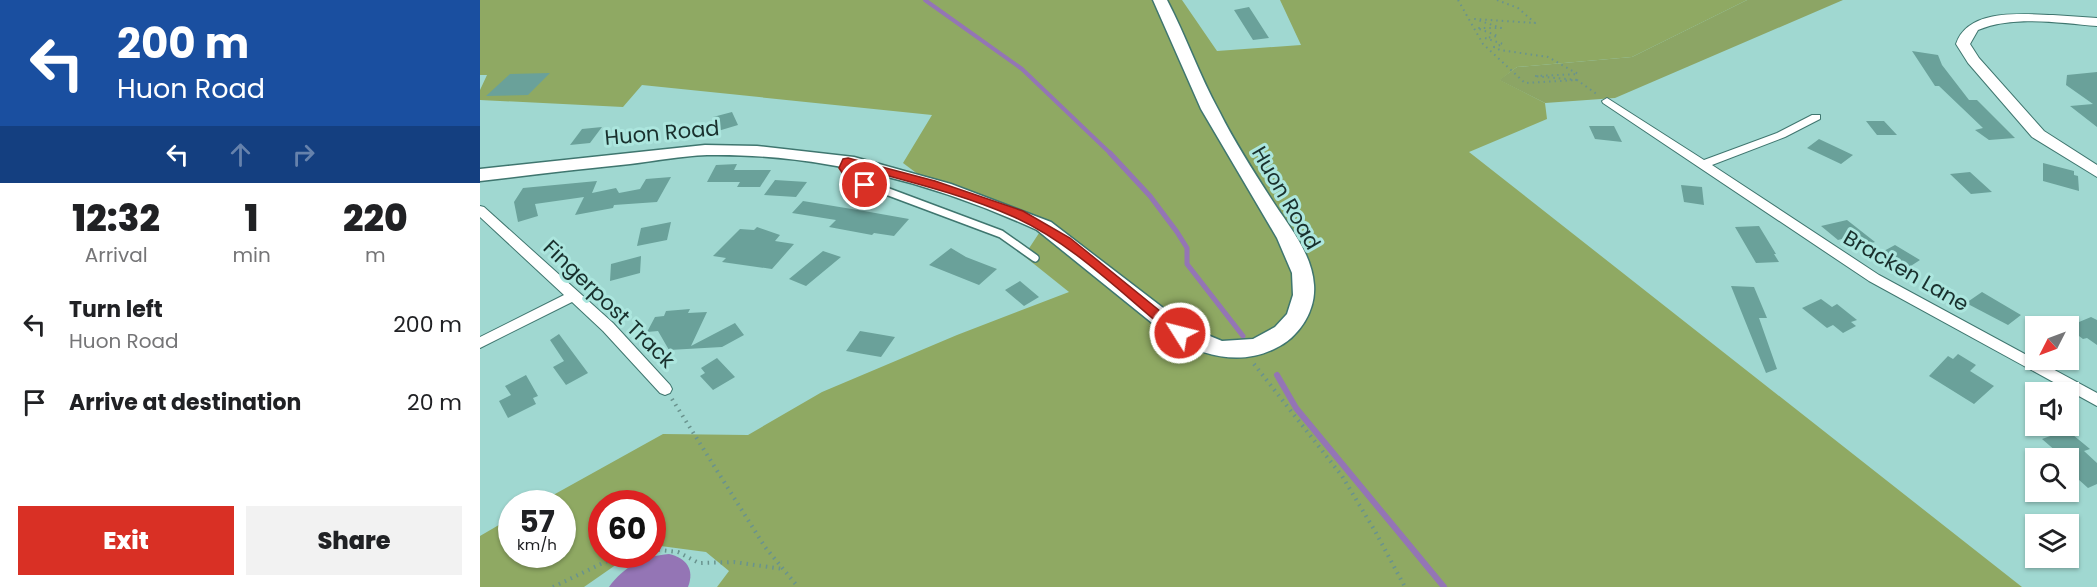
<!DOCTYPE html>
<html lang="en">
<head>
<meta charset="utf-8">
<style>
	body { margin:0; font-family:Poppins,sans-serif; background:#f2f2f2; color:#202124; height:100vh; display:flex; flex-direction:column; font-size:22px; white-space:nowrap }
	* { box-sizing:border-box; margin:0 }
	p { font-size:20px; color:#757577 }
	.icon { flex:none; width:33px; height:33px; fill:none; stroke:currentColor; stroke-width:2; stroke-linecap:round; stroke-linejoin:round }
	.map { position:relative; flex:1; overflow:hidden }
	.details { display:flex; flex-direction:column; background:#fff; width:480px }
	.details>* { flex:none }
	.top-card { background:#1a4fa0; color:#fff; overflow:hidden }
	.needle { width:39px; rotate:228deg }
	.tools { position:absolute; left:1545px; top:316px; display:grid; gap:12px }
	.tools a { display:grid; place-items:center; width:54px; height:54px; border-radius:0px; background:#fff; box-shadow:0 2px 4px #0004; font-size:30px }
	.speed { position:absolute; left:18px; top:490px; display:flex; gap:12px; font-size:30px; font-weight:700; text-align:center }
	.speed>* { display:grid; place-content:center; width:78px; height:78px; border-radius:50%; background:#fff; box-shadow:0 2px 4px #0004; line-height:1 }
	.speed small { font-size:15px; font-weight:400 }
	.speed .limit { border:9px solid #d22; background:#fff; color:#111 }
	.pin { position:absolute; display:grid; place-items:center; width:51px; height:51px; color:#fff; margin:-26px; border:3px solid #fff; border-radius:50%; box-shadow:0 2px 6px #0007 }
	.me { position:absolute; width:66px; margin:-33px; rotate:306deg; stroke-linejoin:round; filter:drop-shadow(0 0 4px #0008) }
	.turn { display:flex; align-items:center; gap:21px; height:126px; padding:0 18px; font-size:27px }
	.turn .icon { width:78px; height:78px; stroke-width:2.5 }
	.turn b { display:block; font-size:42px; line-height:51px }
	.lanes { display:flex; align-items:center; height:57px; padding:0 18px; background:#0003; justify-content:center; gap:30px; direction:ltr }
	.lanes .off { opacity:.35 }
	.eta { display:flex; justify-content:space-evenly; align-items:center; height:102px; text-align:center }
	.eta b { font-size:36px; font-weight:800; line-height:42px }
	.action { display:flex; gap:12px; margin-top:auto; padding:12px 18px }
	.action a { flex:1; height:69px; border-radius:0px; background:#d93025; color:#fff; font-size:24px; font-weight:800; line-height:69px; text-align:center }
	.action a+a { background:#f2f2f2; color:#202124 }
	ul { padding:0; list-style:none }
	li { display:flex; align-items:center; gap:18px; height:78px; padding:0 18px }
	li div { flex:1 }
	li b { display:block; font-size:22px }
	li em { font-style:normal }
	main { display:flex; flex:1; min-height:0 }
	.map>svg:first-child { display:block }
</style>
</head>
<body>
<main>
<section class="details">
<div class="top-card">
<div class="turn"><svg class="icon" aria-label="left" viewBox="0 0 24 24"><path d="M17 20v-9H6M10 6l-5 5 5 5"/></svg><div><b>200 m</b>Huon Road</div></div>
<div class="lanes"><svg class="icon" aria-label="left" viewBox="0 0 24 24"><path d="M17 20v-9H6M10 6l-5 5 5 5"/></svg><svg class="icon off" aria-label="ahead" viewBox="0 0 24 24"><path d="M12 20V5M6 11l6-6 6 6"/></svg><svg class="icon off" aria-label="right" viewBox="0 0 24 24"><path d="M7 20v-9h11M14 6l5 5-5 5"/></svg></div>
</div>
<div class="eta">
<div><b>12:32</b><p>Arrival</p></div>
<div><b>1</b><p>min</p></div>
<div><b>220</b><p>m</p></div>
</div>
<ul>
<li><svg class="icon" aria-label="left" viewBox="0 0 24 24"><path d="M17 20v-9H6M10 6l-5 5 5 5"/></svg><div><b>Turn left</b><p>Huon Road</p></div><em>200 m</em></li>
<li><svg class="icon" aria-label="arrive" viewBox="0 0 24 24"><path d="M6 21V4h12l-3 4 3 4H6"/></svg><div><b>Arrive at destination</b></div><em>20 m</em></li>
</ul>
<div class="action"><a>Exit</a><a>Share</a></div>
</section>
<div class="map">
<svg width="1617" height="587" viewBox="0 0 1617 587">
	<rect width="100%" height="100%" fill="#a0d8d1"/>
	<path fill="#8ca565" d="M1267,0H1363L1135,98L1065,103L1019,80L1037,67L1152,57Z"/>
	<path fill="#8fa963" d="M0,0H702L737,51L821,45L800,0H1267L1152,57L1037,67L1020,80L1065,103L1067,119L989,152L1542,587H237L249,571L226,552L173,545L172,504H122V555H150L104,587H0V536L31,518L32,555H82V504H57L183,434L268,435L342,392L477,335L589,292L544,256L563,227L451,184L423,163L452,115L162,85L143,107L0,100V90L7,75H0Z"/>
	<path fill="#9475b5" d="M189,554C206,558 215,569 208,587H129C143,567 164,556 189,554Z"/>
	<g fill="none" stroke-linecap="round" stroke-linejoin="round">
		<path stroke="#9475b5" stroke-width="4" d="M445,0L542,69L631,154"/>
		<path stroke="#9475b5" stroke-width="5" d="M630,153L670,196L697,232L707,248V264L763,336"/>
		<path stroke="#9475b5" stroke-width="6" d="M797,375L816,408L964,587"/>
	</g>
	<path fill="#6aa19a" d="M769,7L789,38L773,40L754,10Z
		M1432,51L1458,55L1462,65L1489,100H1497L1535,138L1509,140L1495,130L1503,128L1459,86H1455Z
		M1617,72V127L1590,106L1613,104L1586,85L1587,75Z
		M70,73L48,95L6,96L30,74Z
		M252,112L258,125L238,131L233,117Z
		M1386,121H1404L1417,135H1397Z
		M1109,126H1134L1142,142L1115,139Z
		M122,127L110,143L90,145L102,129Z
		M1339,139L1373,155L1361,164L1327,148Z
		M1563,163L1594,171V175L1598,176L1599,191L1563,181Z
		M257,164L254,170H291L280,187H257L260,182H227L236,165Z
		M1490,172L1512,192L1491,194L1470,174Z
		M191,177L177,202L134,205L133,208L95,215L104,197L55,204L58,216L38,222L34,202L43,188L117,181L112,193L136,188L139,193L160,189L166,179Z
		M295,180L327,182L316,197L284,195Z
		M1201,185L1222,187L1224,205L1204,202Z
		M323,201L384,211L429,219L414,236L394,233L392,235L349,227L356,220L312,213Z
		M1367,220L1395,242L1376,247L1365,238L1358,240L1341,226Z
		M191,222L187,240L157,246L161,228Z
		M1279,226L1296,254H1294L1299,262L1276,263L1255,227Z
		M277,227L300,235L295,241L314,244L292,269L242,262L246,258L233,256L260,229L274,230Z
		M1415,245L1440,260L1423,271L1404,261L1409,257L1402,252Z
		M471,248L486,257L517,269L499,285L449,265Z
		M343,251L361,257L326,286L309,279Z
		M161,256L160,273L130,281L131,264Z
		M540,281L559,297L544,306L525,290Z
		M1251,286L1274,287L1287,318H1279L1297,369L1286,373Z
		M1502,292L1541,315L1528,325L1486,303Z
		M1341,299L1352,307L1357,304L1377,320L1371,322L1376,326L1363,333L1353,325L1347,328L1322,308Z
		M210,309L208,313L227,312L211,346L255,323L264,335L242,347L189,350L178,331L167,332L175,317L184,316L186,311Z
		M1611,317L1617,320V345L1607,338L1603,339L1587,327Z
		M380,331L415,337L401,357L366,351Z
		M79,334L108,373L86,385L73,367L84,361L70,340Z
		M1478,354L1496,365L1490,371L1514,386L1494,404L1449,376L1468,356L1473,359Z
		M237,358L255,377L233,390L220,376L225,373L221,368Z
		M46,375L58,396L53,398L56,404L28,418L19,401L31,395L25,386Z
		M1587,430L1610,449L1604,451L1617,463V484L1608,488L1588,470V459H1585L1562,439Z"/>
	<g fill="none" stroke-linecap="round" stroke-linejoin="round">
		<g stroke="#3f766f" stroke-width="10">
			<path id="service" d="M368,161L365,168L374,179L521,234L555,258"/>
		</g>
		<g stroke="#3f766f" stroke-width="2">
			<path id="minor" d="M1127,98L1224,160L1297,133L1332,115H1340V119L1305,137L1232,165L1399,275L1617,393V406L1389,281L1123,103L1122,101Z
				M0,206L4,207L133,323L190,385L192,389L190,393L185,395L180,393L123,331L92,302L0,348V337L84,295L0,217Z"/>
		</g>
		<g stroke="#3f766f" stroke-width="2">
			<path id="secondary" d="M1573,15L1617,18V26C1581,23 1533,15 1498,30L1490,44L1499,58L1564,131L1617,165V177L1552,137L1488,63L1476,44C1488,8 1542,14 1573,15Z"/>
		</g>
		<g stroke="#3f766f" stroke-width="3">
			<path id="primary" d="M673,0H687C706,36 719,75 739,111C754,141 772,169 790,197C807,224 832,252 834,285C836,311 819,337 796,348C761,366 725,356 692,339L557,230C455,183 340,153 227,155C201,156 175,161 150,164C100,169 50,175 0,181V169L225,145L277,146L374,157L471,184L571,222L708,327L742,341L773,339L795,327L807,314L813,295L812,273L797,238L721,109Z"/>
		</g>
		<path stroke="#69938e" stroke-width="2" stroke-dasharray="1.5 4" stroke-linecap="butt" d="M978,0L1003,44L1045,83L1097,80L1118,95
			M1017,0L1038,8L1055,23L995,19L1021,28H997L1018,36L1005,38L1023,44L1014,47L1020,50L1068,57L1098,74L1054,76L1097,80"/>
		<path stroke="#69938e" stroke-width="4" stroke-dasharray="1.5 5" stroke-linecap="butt" d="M774,364L862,476L895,531L925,587
			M192,399L285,547L318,587
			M172,549L198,552L219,563L254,562L303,569
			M73,587L125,562L149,555"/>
		<use href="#service" stroke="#fff" stroke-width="7"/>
		<use href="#minor" fill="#fff" fill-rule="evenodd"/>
		<use href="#secondary" fill="#fff" fill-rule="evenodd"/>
		<use href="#primary" fill="#fff" fill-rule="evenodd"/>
	</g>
	<path fill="#d93025" stroke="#8d1f18" stroke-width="1.5" d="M368,158L455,181L543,211L590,238L707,333L700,338L695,337C644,296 594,244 534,217C482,194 426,181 372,166L373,172L391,185L389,188C377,189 365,178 359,168L363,159Z"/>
	<g text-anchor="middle" stroke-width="6" stroke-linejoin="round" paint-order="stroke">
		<g font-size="21" fill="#19302d" stroke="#ace6de">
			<text transform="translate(182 133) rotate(-5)" y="7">Huon Road</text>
			<text transform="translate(806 198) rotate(60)" y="7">Huon Road</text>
			<text transform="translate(1426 271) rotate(30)" y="7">Bracken Lane</text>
			<text transform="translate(129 304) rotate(44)" y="7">Fingerpost Track</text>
		</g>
	</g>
</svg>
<div class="tools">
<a><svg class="needle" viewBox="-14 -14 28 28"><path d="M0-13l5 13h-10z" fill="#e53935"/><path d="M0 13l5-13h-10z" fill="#757577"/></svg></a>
<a><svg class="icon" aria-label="sound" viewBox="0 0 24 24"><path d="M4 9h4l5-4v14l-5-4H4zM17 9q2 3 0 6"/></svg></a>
<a><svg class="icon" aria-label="search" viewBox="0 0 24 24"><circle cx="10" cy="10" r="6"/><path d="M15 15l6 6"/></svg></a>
<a><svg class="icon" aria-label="layers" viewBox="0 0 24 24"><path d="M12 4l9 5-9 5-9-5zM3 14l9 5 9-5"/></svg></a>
</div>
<div class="speed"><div>57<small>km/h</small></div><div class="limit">60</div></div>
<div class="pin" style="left:385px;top:185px;background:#d93025"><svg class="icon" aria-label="arrive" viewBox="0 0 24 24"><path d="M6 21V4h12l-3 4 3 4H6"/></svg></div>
<svg class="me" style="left:700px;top:333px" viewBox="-20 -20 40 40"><circle r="17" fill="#d93025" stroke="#fff" stroke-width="3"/><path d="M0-11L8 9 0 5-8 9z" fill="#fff"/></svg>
</div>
</main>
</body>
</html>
